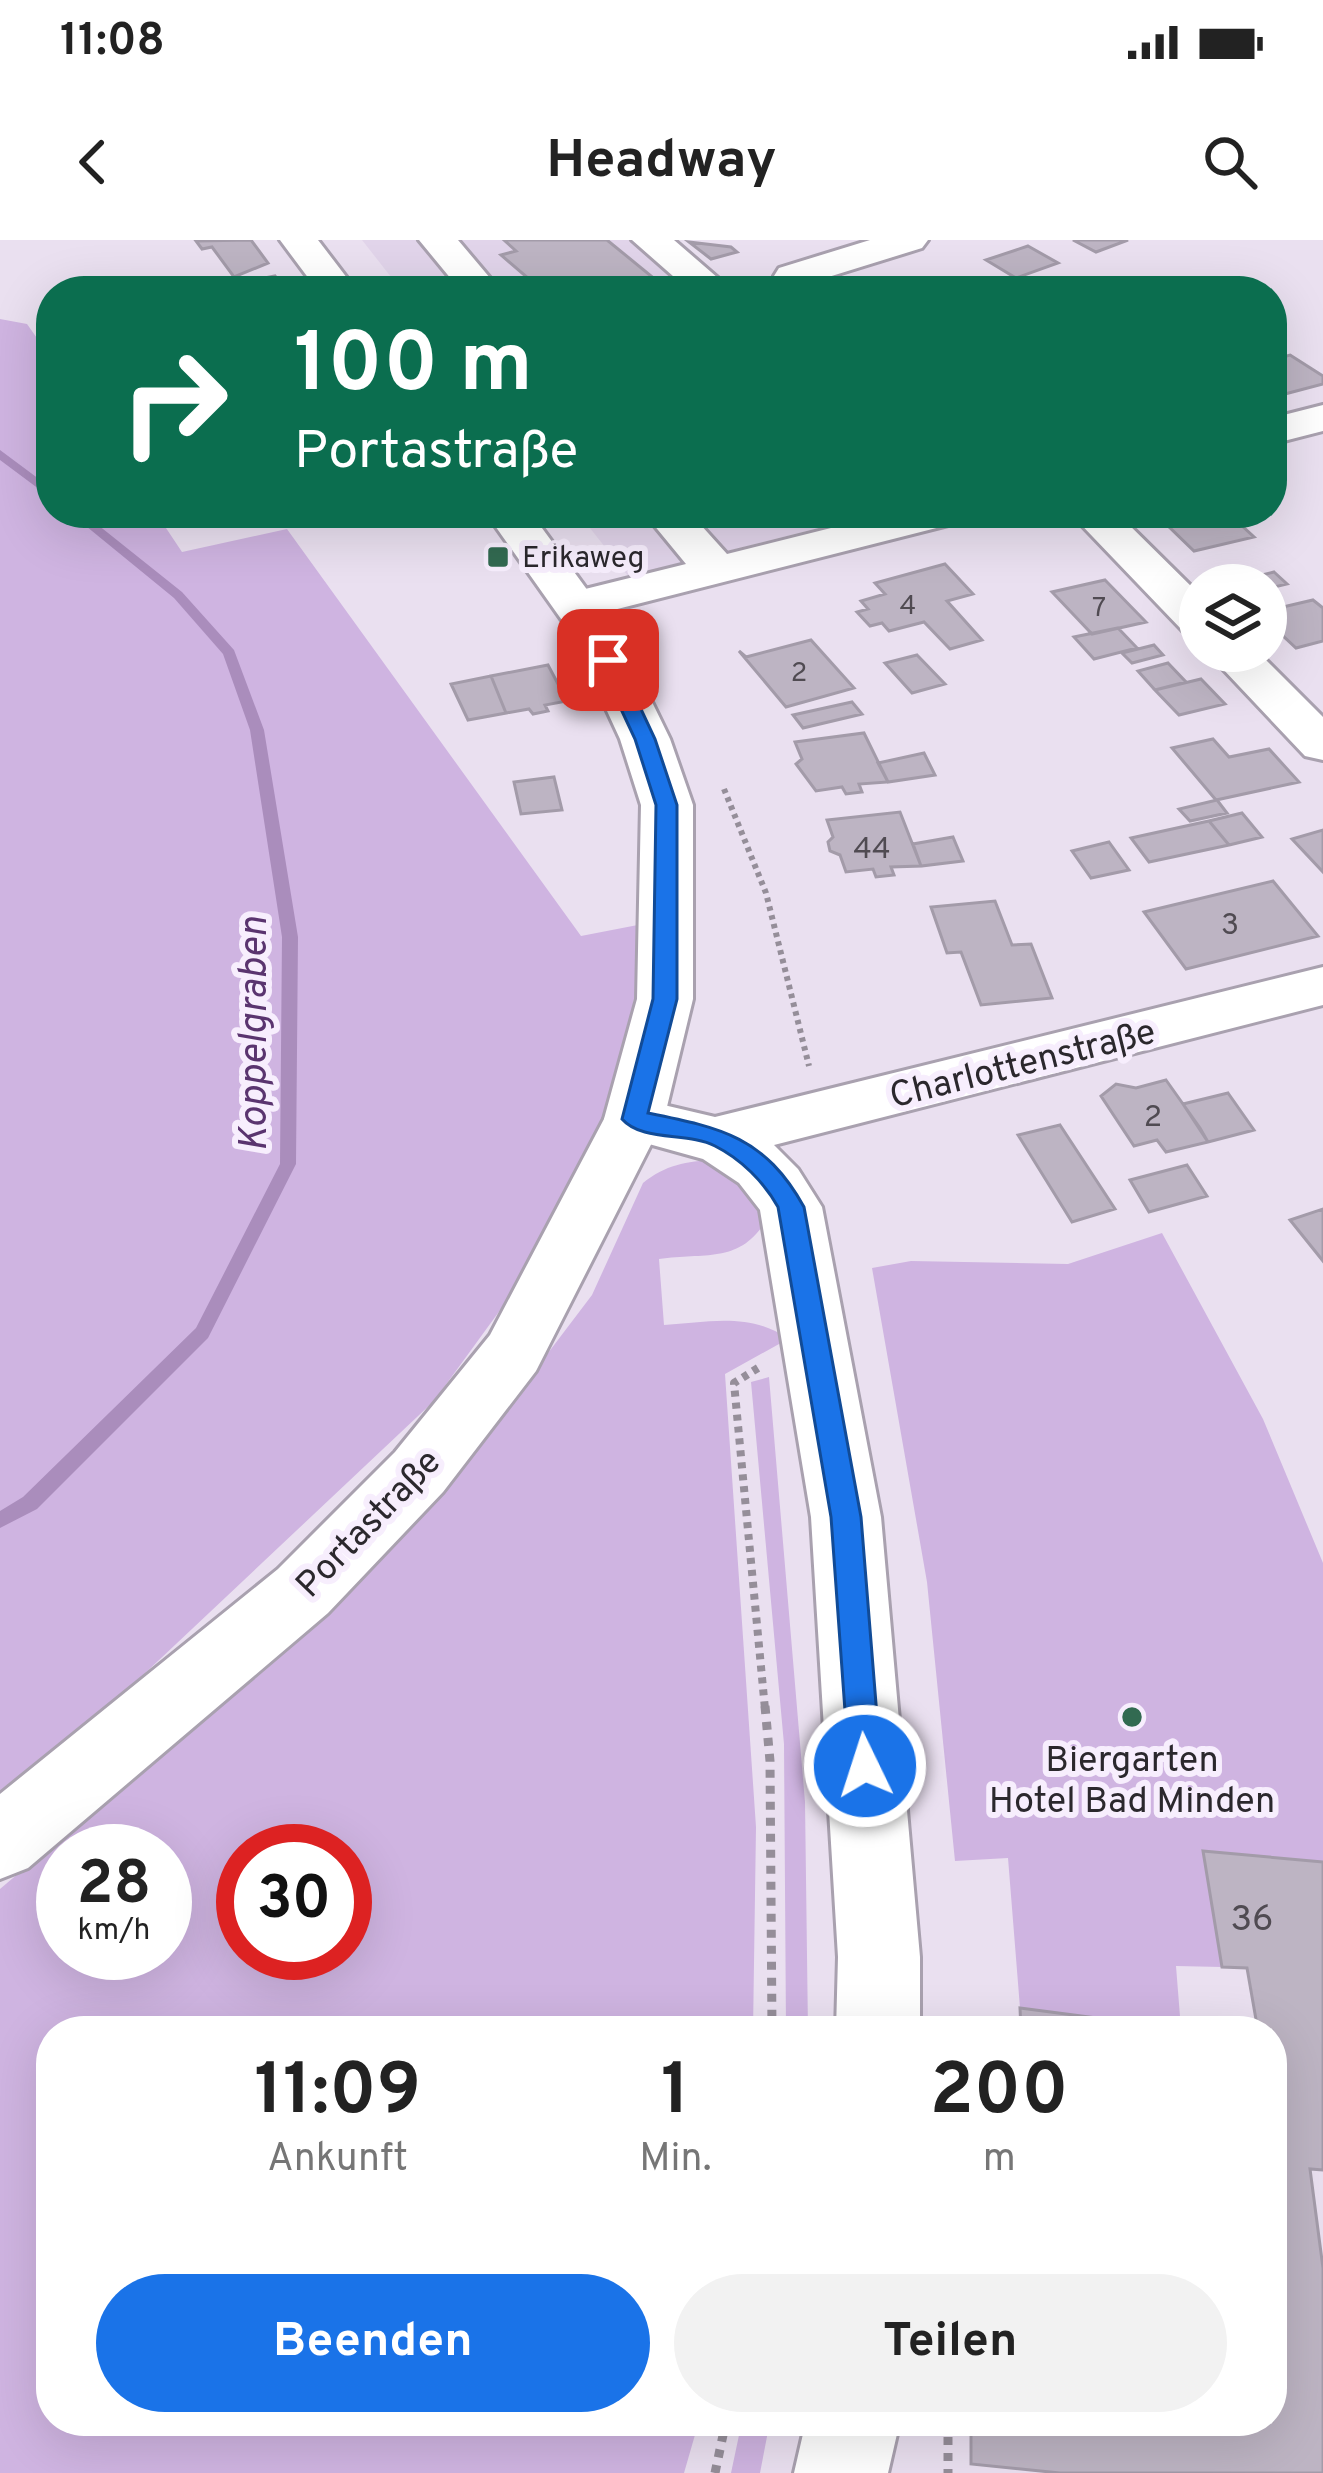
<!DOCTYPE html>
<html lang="de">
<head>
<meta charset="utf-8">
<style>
	body { margin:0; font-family:Overpass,sans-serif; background:#f2f2f2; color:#222; height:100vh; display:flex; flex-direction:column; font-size:45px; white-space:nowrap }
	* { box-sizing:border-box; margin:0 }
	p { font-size:39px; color:#767676 }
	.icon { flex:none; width:66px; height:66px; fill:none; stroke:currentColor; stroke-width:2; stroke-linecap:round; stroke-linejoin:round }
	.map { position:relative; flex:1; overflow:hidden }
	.drawer { position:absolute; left:36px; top:1776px; width:1251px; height:420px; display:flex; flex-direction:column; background:#fff; border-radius:48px; box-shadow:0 12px 48px #0002 }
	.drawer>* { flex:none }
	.banner { position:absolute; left:36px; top:36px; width:1251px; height:252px; border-radius:48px; box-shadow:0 12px 48px #0002; background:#0b6e4f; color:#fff; overflow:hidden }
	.controls { position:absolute; left:1179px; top:324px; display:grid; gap:24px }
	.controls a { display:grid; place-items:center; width:108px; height:108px; border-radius:50%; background:#fff; box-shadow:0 12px 48px #0002; font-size:60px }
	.speed { position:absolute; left:36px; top:1584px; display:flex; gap:24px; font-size:60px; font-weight:700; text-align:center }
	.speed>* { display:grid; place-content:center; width:156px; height:156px; border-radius:50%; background:#fff; box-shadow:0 12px 48px #0002; line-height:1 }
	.speed small { font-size:30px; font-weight:400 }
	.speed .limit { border:18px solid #d22; background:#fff; color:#111 }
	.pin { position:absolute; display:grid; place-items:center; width:102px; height:102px; color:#fff; margin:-51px; border-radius:24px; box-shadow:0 6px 18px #0006 }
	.me { position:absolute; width:132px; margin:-66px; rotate:356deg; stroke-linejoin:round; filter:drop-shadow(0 0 9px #0008) }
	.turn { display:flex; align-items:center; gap:42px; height:252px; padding:0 60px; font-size:54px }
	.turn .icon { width:156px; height:156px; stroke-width:2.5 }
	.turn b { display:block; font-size:84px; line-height:102px }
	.eta { display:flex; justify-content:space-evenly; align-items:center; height:204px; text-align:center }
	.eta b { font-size:72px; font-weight:700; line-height:84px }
	.action { display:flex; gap:24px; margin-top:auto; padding:24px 60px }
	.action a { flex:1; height:138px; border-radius:72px; background:#1a73e8; color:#fff; font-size:48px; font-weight:700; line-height:138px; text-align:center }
	.action a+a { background:#f2f2f2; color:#222 }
	.status { display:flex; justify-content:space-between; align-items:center; height:84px; padding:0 60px; background:#fff; direction:ltr }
	.status svg { height:33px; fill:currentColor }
	header { display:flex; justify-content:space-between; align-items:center; height:156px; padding:0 60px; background:#fff; font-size:54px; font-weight:700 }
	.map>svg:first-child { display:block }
</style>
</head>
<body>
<div class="status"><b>11:08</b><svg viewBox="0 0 49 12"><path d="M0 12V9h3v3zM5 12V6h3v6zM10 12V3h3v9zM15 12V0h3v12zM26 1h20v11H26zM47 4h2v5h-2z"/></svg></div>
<header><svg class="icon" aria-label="back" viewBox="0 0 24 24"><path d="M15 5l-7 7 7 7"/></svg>Headway<svg class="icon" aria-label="search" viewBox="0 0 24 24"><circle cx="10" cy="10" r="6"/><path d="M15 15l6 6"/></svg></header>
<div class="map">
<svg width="1323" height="2233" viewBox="0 0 1323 2233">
	<rect width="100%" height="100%" fill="#eae0f0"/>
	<path fill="#e1d4ea" d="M362,0H635L693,51H402Z
		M578,273H879L628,336Z"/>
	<path fill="#cfb4e1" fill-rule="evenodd" d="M0,79L27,84L51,118V273H156L182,312L287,289L581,696L648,683L619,841L549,1003L434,1161L141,1437L0,1551Z
		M714,920L740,929L769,976C741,1025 708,1012 659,1019L664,1085C708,1082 751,1072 788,1099L725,1134L756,1587L753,1791H51V2181H699L684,2233H0V1649L312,1385L445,1249L592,1055L643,943C665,925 687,921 714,920ZM63,1611H165V1713H63ZM243,1611H345V1713H243Z
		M1162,993L1263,1179L1323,1323V1622L1203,1612L1222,1727L1176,1726L1181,1789L1020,1768L1008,1618L955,1621L927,1342L872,1028L911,1021L1068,1024Z
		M769,1137L805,1562L808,1791H786L784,1504L751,1142Z
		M742,2181H770L760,2233H731Z"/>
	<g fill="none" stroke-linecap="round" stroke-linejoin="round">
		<path fill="#aa8dbc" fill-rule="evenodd" d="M0,210L51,248V258L0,220Z
			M70,273H83L182,352L234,410L264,490L298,697L296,924L208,1098L37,1269L0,1288V1271L23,1257L196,1088L280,924L282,697L250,490L223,414L174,358Z"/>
	</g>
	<path fill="#bdb4c3" stroke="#a39ba9" stroke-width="3" d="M251,0L268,23L234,37L212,7L202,9L196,1Z
		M504,0H607L656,40L615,51H543L501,15L516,11Z
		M1073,0H1128L1096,12Z
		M689,2L731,7L737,12L711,19Z
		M1028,6L1058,23L1016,38L986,20Z
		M275,36L286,51H227L224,46Z
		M1290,115L1323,136V144L1281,155L1272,148V128L1279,126L1272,120Z
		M1198,273H1228L1254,297L1194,311L1163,281Z
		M945,324L973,354L947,361L982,400L950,409L924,382L889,391L882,383L870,386L857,372L868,369L861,361L885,354L875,343Z
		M1274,332L1287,344L1266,349V345L1225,344Z
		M1105,340L1146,382L1092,394L1052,352Z
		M1313,360L1323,368V401L1296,408L1266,380V371Z
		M1118,388L1137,408L1094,419L1074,397Z
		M811,400L854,448L786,467L739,411L746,417Z
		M1154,405L1163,415L1132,423L1122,413Z
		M917,415L945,444L912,453L885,423Z
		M1168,423L1186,442L1155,450L1138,431Z
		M548,425L567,461L545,465L548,471L533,474L529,469L506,473L491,436Z
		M491,436L506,473L468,480L451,444Z
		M1201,439L1225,464L1179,475L1155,450Z
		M852,462L862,474L803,488L793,475Z
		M864,493L888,542L859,544L862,552L846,554L842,547L816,551L796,524L802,519L795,502Z
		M1213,499L1229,517L1269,509L1299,542L1216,560L1172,508Z
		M924,513L935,535L888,542L878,523Z
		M554,537L562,570L521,574L514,542Z
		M1217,560L1227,573L1190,581L1179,569Z
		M900,572L921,626L891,627L894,635L876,637L873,629L846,632L840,615L830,611L828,602L833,597L827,580Z
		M1242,573L1262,597L1229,605L1209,581Z
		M1209,581L1229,605L1149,622L1131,598Z
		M1323,590V632L1292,599Z
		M953,597L963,621L921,626L913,604Z
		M1109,602L1129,630L1091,638L1072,611Z
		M1273,641L1318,696L1186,729L1144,672Z
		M995,661L1012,705L1031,704L1052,758L981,765L961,712L947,713L931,667Z
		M1166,840L1200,888L1208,902L1166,912L1157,900L1134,906L1101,856L1116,844L1136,848Z
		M1228,853L1254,890L1208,902L1183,864Z
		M1060,885L1115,969L1072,982L1018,895Z
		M1187,925L1207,956L1149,972L1130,940Z
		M1323,969V1021L1290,980Z
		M1203,1611L1323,1622V1930L1310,1929L1323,2028V2233H1060L971,2224V2181H1272V1791H1258L1247,1728L1222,1727Z
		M1020,1768L1181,1789L1195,1791H1021Z"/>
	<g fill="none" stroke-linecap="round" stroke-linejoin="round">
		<g stroke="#a9a1af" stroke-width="6">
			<path id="minor" d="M419,0H458L501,51H461Z
				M632,0H674L733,51H690Z
				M870,0H928L922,8L822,39L832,51H789L774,36L779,28Z
				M1323,165V191L1272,204V178Z
				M644,273H690L727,314L891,273H966L960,282L578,379L561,375L555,365L561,355L686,324Z
				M1070,273H1117L1200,355V395L1183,391Z
				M1206,411H1257L1323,477V520L1305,516Z
				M1323,727V765L774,905L798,929L822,967L881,1277L920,1717V1791H836L838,1717L811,1277L760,970L739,943L703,919L613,894L604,879L613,864L634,858L715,877Z
				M806,2181H900L888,2233H794Z"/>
		</g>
		<g stroke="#a9a1af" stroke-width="6">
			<path id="major" d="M280,0H318L357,51H318Z
				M486,273H531L618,392L670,499L693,565V759L664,879L536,1131L443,1252L328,1373L28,1628L0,1639V1554L278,1329L395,1212L490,1095L604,879L637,759L641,565L620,499L571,393Z"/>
		</g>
		<path stroke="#958e99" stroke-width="6" stroke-dasharray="4.5 4.5" stroke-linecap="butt" d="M724,549L766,653L809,826"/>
		<path stroke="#958e99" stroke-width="8" stroke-dasharray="6 6" stroke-linecap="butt" d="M758,1128L734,1143L765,1469"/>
		<path stroke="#958e99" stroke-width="9" stroke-dasharray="8 8" stroke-linecap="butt" d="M765,1466L770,1521L772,1791
			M948,2181V2233
			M715,2233L726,2181"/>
		<use href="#minor" fill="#fff" fill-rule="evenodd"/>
		<use href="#major" fill="#fff" fill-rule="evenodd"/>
	</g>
	<path fill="#1a73e8" stroke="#114b97" stroke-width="3" d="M601,416L618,420L655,499L677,565V759L648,873C722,888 765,897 804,967L861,1277L881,1526L876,1536L865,1540L854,1536L849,1526L831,1277L778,967C764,942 741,919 715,906C688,892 642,902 622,879L653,759L656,565L635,499L598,420Z"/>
	<g fill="#326a51" stroke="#f7eefd" stroke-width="4.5">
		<rect x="486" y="305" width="24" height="24" rx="6"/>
		<circle cx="1132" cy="1477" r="12"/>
	</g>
	<g text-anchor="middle" stroke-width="12" stroke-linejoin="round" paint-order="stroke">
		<g font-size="27" fill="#504b52">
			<text x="908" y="374">4</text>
			<text x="1099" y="376">7</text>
			<text x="799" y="441">2</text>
		</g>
		<g font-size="30" fill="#2b282d" stroke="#f7eefd" text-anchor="start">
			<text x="522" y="327">Erikaweg</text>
		</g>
		<g font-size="30" fill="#504b52">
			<text x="872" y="618">44</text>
			<text x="1230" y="694">3</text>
			<text x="1153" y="886">2</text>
		</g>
		<g font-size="36" fill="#2b282d" stroke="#f7eefd">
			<text transform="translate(1022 822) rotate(-14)" y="13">Charlottenstraße</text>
			<text transform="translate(367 1282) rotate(-46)" y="13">Portastraße</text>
		</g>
		<g font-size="36" fill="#2b282d" stroke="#f7eefd">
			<text x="1132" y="1531">Biergarten<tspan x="1132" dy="41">Hotel Bad Minden</tspan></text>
		</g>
		<g font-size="36" fill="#504b52">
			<text x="1252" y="1690">36</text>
		</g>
		<g font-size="39" font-style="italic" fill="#5a346f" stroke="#f7eefd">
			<text transform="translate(252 794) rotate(-90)" y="14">Koppelgraben</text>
		</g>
	</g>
</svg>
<div class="controls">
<a><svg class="icon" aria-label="layers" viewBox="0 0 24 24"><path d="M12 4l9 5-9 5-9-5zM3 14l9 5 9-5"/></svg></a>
</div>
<div class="speed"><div>28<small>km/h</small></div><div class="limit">30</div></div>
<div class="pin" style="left:608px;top:420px;background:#d93025"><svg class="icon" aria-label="arrive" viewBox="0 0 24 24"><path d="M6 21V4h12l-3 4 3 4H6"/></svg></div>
<svg class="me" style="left:865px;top:1526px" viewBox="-20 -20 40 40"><circle r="17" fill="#1a73e8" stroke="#fff" stroke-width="3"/><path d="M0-11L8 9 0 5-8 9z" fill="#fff"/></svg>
<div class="banner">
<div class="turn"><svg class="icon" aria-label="right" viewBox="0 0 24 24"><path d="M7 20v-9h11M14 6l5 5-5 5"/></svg><div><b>100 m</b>Portastraße</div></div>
</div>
<section class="drawer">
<div class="eta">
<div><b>11:09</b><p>Ankunft</p></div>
<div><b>1</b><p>Min.</p></div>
<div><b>200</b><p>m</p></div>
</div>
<div class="action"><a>Beenden</a><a>Teilen</a></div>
</section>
</div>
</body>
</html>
